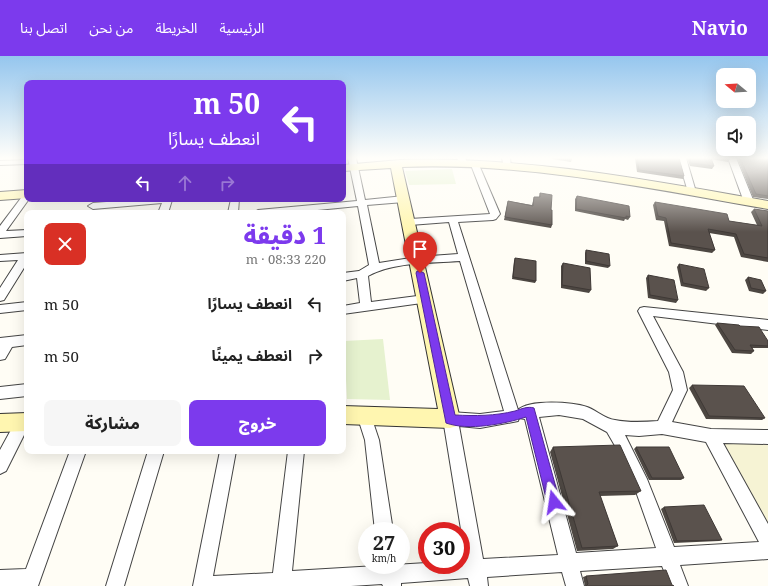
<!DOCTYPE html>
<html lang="ar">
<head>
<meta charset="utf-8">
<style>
	body { margin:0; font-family:"Noto Serif","Noto Sans Arabic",serif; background:#f6f6f6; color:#222; direction:rtl; height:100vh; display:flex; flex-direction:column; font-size:15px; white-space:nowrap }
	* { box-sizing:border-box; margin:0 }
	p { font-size:13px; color:#767676 }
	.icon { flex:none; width:22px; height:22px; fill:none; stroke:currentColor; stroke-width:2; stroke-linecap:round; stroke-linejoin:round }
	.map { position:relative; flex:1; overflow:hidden; direction:ltr }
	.details { position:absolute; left:24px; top:154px; width:322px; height:244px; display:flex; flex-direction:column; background:#fff; border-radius:8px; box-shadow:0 4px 16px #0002; direction:rtl }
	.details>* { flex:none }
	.hud { position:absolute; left:24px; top:24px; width:322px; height:122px; border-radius:8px; box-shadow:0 4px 16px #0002; direction:rtl; background:#7c3aed; color:#fff; overflow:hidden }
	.needle { width:26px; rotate:288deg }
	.buttons { position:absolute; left:716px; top:12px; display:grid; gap:8px }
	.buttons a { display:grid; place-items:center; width:40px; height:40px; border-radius:8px; background:#fff; box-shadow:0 4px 16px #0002; font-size:20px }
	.speed { position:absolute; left:358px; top:466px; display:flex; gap:8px; font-size:20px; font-weight:700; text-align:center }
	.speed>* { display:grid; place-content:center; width:52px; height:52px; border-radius:50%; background:#fff; box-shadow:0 4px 16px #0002; line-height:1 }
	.speed small { font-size:10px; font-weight:400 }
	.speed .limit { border:6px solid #d22; background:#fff; color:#111 }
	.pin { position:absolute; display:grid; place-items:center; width:34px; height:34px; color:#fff; margin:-41px -17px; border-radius:50% 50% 50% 0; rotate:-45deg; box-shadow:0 0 4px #0007 }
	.pin .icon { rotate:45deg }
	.me { position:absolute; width:44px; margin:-22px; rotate:345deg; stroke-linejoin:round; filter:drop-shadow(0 0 3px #0008) }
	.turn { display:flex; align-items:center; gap:14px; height:84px; padding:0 20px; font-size:18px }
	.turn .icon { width:52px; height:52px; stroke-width:2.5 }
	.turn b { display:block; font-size:28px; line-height:34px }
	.lanes { display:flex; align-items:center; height:38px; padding:0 20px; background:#0003; justify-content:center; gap:20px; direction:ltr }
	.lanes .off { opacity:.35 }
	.round { display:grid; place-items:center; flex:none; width:42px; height:42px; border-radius:8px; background:#f6f6f6 }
	.headline { display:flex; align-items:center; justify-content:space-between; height:68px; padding:0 20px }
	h1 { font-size:24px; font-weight:800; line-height:30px; color:#7c3aed }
	.action { display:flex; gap:8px; margin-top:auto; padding:8px 20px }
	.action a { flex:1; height:46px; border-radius:8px; background:#7c3aed; color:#fff; font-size:16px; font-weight:800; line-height:46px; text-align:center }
	.action a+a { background:#f6f6f6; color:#222 }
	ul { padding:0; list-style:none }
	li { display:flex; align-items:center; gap:12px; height:52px; padding:0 20px }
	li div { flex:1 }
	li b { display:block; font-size:15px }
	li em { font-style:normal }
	header { display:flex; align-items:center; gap:24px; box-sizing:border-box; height:56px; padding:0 20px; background:#7c3aed; color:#fff }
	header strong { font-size:19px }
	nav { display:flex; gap:22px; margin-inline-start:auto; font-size:14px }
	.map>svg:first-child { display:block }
</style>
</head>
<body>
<header>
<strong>Navio</strong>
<nav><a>الرئيسية</a><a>الخريطة</a><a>من نحن</a><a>اتصل بنا</a></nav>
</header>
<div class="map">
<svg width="768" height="530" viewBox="0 0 768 530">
	<rect width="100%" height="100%" fill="#fffdf5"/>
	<path fill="#f6f3d4" d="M723,385L768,387V469Z"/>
	<path fill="#e6f2cf" d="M452,113L456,128L409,129L405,115Z
		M383,283L390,344L347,343L344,285Z"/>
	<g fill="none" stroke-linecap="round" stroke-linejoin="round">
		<g stroke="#444" stroke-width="2">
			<path id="street" d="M348,102H356L365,144L404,140L408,143L404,146L367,149L379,207L417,201L458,198L449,166L410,169L405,166L410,163L490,158L471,109L475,107L479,109L500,158L496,163L493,164L458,166L518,354C529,343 573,346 587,351C596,354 605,363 615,364C629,367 644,366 658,365L673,334L669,316L638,255L640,252L644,251L768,264V274L653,260L683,316L687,334L672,366L711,373L768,374V388L723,387L768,468V503L680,509L688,530H670L662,510L580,515L584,530H566L562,516L487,521L488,530H470L468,522L401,527V530H383L382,528L351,530H193L220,395H236L213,520L273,517L288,395H304L292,515L427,507V509H461V505L466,504L443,363L445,358L450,356L480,358L504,355L460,205C431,207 393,206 368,220L371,246L425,239L429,240L431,243L429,246L343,258V250L360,247L357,222L343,225V217L359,215L369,209L358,150L287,157H253L258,154L357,145ZM559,359L583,363L607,376L618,395L634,430L656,492L576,497L539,361ZM519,362L525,363L558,499L483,503L459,370L480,372L513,366L518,365ZM662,378L706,386L759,486L674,491L647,423L625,379L639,380Z
				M457,102H465L468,108L464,110H461Z
				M502,102H510L511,110L510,112H504Z
				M678,102H686L696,136L695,138L692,139L688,136Z
				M728,102H736L754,146L752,148L749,149L744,146Z
				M27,104V108L0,109V105Z
				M27,137V143H29L6,175L27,174V180L0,182V170L24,138Z
				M147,143L172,144L168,157H158L162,147L93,153L88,150L93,147Z
				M231,143H239L238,157H228Z
				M27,197V207L4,244L0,245V232L18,204L0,205V199Z
				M27,246V254L0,257V249Z
				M27,279V289L12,291L5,303L0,304V282Z
				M27,328V340L0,343V331Z
				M364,353L369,354L379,384L393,475H375L365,384L357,359L359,354Z
				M23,359L27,361V373L6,415L0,418V394L18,361Z
				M70,395H86L38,530H0V514L26,513Z
				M148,395H164L124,530H106Z"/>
		</g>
		<g stroke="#333" stroke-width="2">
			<path id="secondary" d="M400,104C524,100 647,124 768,145V153C648,132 525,106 402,111L460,363L457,370L450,372L343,368V350L438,353L391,112L343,115V109Z
				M27,134V142L0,144V136Z
				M27,357V375L0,376V358Z"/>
		</g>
		<use href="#street" fill="#fff" fill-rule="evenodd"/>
		<use href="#secondary" fill="#fff6b0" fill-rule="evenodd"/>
	</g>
	<path fill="#4d4742" d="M552,102H572V103L571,106L552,103Z
		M635,102H679L684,120L683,123L637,116Z
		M687,102H729L730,103L728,106L711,103L714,110L712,113L690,110Z
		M737,102H768V143L753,141Z
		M540,137L551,154L552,169L551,172L504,164L508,145L532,149L534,141H539Z
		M577,140L630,161L628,164L625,163L624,165L575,155V143Z
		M655,146L729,165L757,169L751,156L754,153L768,155V206L741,201L734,181L709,177L715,194L712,197L669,190L664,165L656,164L653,149Z
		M586,194L610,210L608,212L585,208V197Z
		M515,202L536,225L535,227L512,223L514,205Z
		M563,207L591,234L589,237L561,232V210Z
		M679,208L709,232L706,235L681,230L677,211Z
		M648,219L678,244L676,247L648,242L646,222Z
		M748,221L766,235L763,238L749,235L745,224Z
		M717,267L740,270L768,285V292H752L754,295L751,298L732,297L715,269Z
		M692,329L765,362L762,364L706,363L689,332Z
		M553,391L641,435L635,439L600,440L618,490L613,493L577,495L550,396Z
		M636,391L684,422L681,424H649L634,393Z
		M664,451L722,484L719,485L674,487L661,453Z
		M586,520L672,529L674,530H585L583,521Z"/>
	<path fill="#5a524d" stroke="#3f3936" d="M637,102H679L684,120L639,114Z
		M690,102H711L714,110L691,107Z
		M720,102H729L730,103Z
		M740,102H768V140L756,138Z
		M540,137L552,139L551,154H552V169L505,161L508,145L533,150L534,141H540Z
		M577,140L629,150L630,161L626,160V162L576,153Z
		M655,146L727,158L729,165L762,170L754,153L768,155V202L744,198L736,178L708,173L715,194L671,187L666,162L658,160Z
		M586,194L609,198L610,210L586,205Z
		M515,202L536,205V225L513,221Z
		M563,207L590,212L591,234L562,229Z
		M679,208L704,213L709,232L683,227Z
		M648,219L674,224L678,244L650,239Z
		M748,221L761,224L766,235L751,232Z
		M717,267L739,269L740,270L759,271L768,285V290L750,289L754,295L735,294Z
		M692,329L744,330L765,362L709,360Z
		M620,389L641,435L599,436L618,490L582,492L553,391Z
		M636,391H669L684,422H652Z
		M704,449L722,484L677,485L664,451Z
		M666,514L672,529L674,530H586L588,528L586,520Z"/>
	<linearGradient id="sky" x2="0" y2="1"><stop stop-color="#95c6ee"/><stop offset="0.58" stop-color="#fffefa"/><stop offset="1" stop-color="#fffefa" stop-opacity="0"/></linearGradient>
	<rect width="768" height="176" fill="url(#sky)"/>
	<path fill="#7c3aed" stroke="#51269a" d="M417,215H420L424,217L455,359C475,360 495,360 515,355C521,353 528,350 534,352L560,446L558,451L554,453L549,451L547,446L526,361C505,368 468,375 446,367L416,217Z"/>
</svg>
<div class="buttons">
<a><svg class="needle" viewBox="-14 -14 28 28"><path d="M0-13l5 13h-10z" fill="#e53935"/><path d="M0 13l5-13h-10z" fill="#767676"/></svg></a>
<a><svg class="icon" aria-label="sound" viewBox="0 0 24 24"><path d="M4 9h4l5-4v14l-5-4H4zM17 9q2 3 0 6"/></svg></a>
</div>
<div class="speed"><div>27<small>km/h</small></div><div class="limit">30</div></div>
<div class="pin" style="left:420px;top:217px;background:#d93025"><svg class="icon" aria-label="arrive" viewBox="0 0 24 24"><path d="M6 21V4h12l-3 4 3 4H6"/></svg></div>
<svg class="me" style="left:554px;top:446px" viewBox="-20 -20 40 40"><path d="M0-17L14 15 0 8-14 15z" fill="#7c3aed" stroke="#fff" stroke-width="4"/></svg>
<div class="hud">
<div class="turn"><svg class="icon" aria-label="left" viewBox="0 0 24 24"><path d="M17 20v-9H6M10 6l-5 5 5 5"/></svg><div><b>50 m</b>انعطف يسارًا</div></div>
<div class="lanes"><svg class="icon" aria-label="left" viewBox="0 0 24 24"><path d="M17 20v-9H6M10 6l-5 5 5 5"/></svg><svg class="icon off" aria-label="ahead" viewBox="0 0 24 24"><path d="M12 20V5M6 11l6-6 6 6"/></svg><svg class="icon off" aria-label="right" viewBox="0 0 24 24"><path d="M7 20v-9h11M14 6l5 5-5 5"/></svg></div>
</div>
<section class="details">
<div class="headline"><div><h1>1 دقيقة</h1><p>220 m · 08:33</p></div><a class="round" style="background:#d93025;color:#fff"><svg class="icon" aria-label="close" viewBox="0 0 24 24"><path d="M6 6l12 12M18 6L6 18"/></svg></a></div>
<ul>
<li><svg class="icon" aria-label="left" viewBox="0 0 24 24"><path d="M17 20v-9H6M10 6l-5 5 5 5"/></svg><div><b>انعطف يسارًا</b></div><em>50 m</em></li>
<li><svg class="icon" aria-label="right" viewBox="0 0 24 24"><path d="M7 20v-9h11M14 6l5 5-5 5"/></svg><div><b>انعطف يمينًا</b></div><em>50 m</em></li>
</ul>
<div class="action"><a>خروج</a><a>مشاركة</a></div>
</section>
</div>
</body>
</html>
